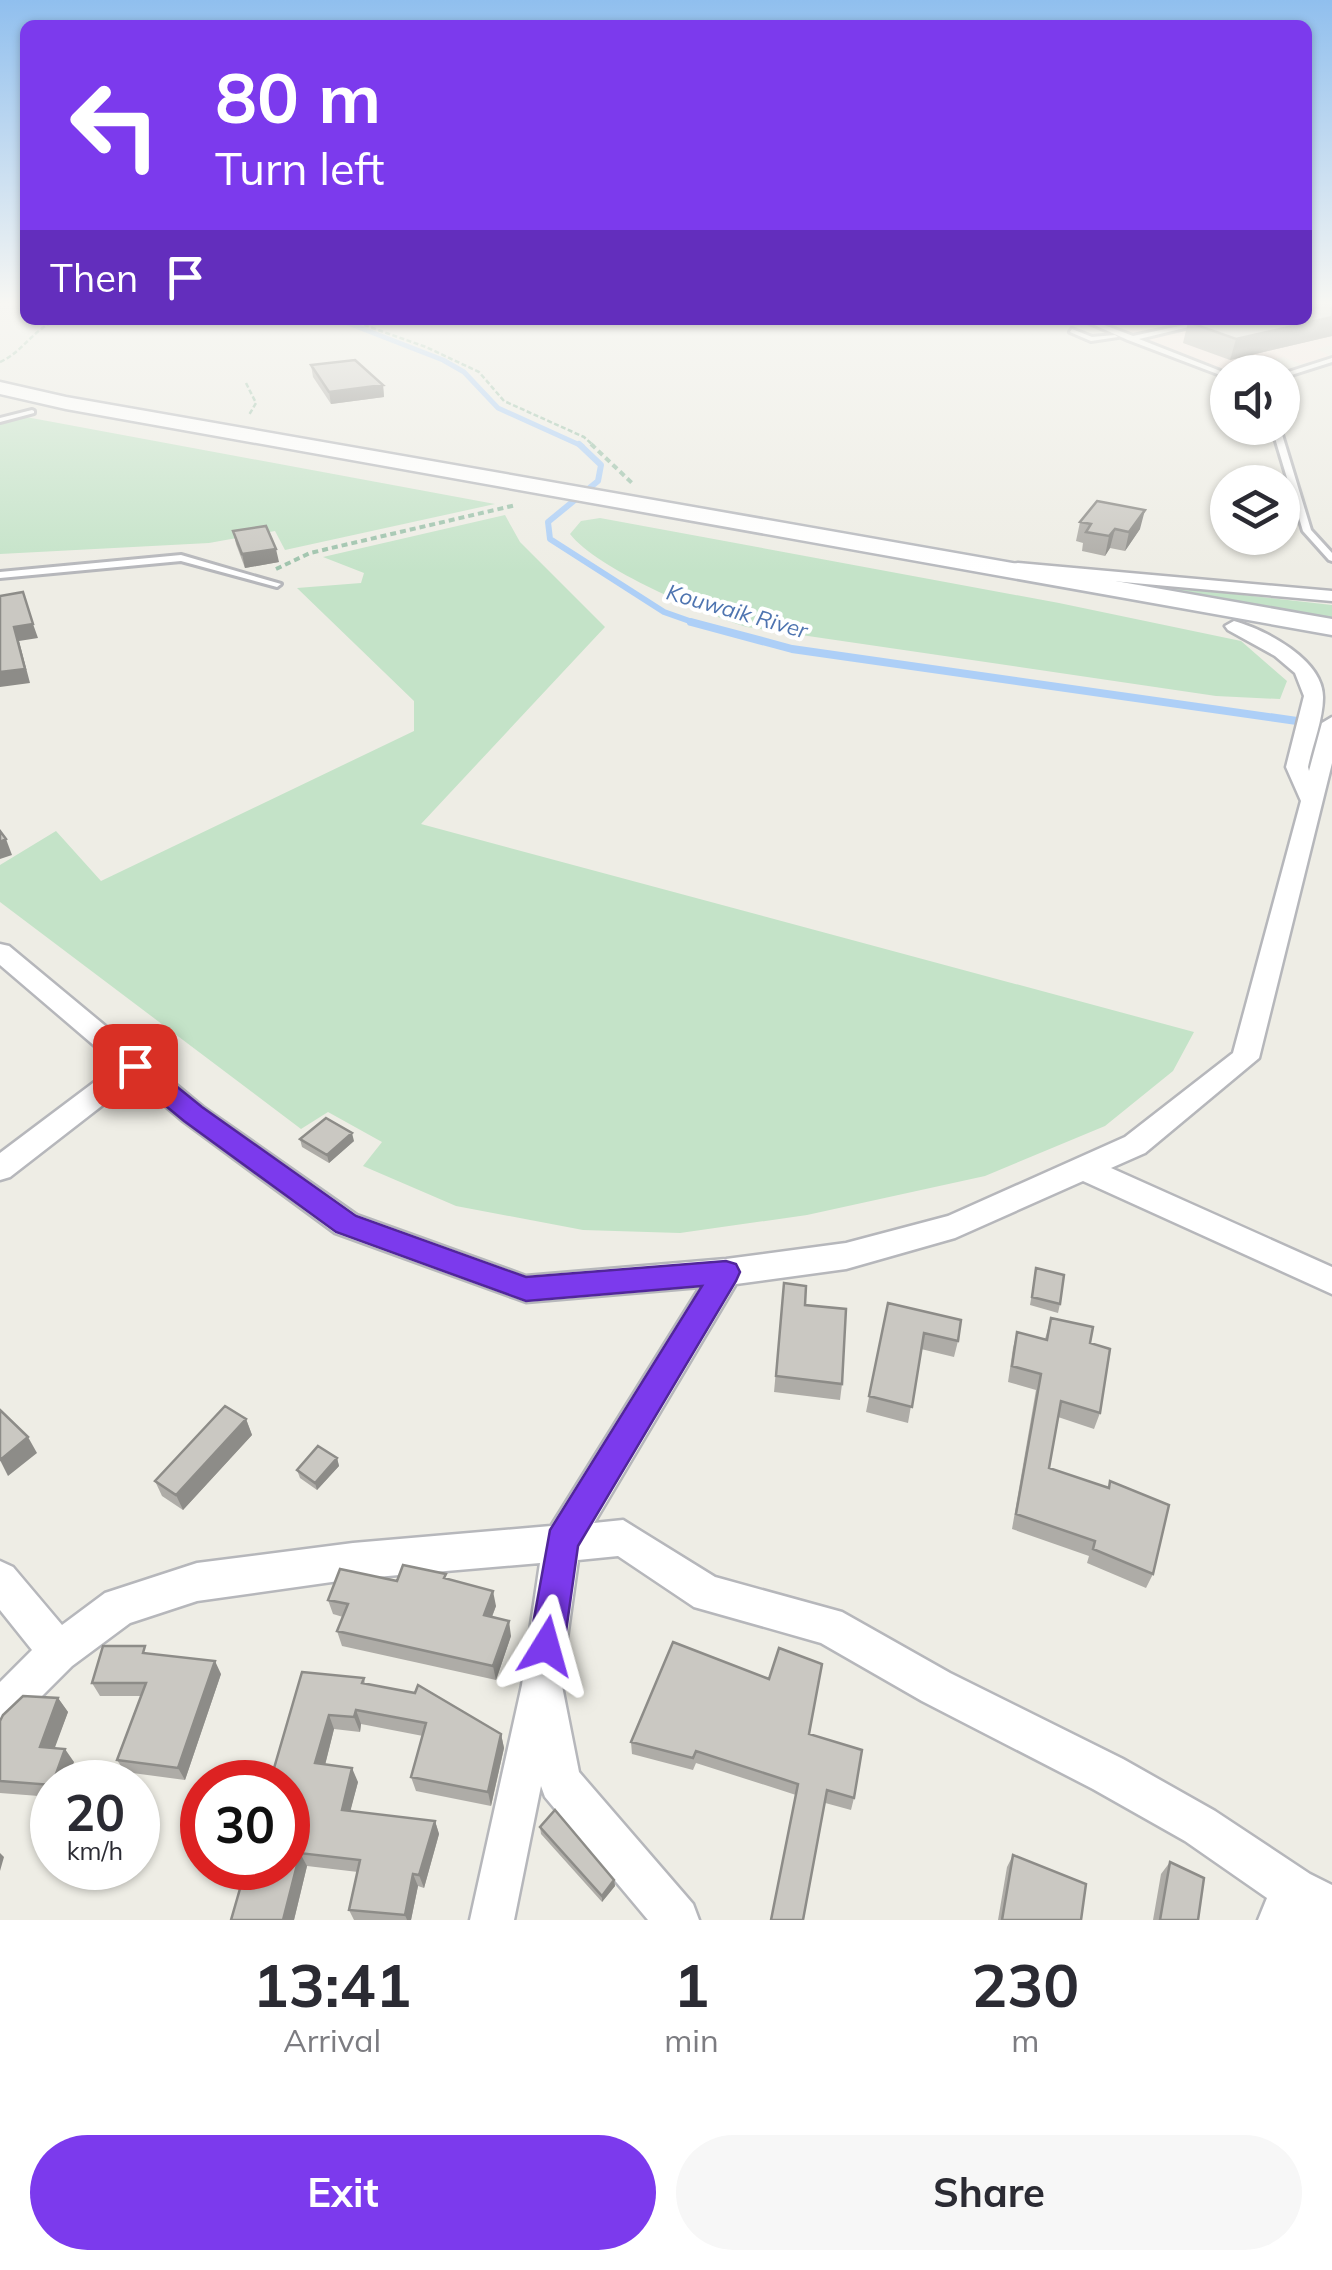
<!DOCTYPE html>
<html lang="en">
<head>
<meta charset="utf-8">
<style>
	body { margin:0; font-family:Mulish,sans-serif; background:#f7f7f7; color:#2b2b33; height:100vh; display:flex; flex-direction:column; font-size:38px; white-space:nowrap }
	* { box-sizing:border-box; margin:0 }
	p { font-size:32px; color:#7c7c81 }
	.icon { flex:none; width:55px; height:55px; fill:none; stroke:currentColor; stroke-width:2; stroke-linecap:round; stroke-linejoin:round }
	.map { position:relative; height:1920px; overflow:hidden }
	.side { display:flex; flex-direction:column; background:#fff; flex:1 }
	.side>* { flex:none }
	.guide { position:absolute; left:20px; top:20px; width:1292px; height:305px; border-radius:15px; box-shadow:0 2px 8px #0004; background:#7c3aed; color:#fff; overflow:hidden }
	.tools { position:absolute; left:1210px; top:355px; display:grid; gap:20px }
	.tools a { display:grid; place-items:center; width:90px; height:90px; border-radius:50%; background:#fff; box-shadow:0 2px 8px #0004; font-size:50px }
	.speed { position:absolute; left:30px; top:1760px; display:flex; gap:20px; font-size:50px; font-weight:700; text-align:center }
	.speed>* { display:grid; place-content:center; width:130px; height:130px; border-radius:50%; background:#fff; box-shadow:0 2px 8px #0004; line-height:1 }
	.speed small { font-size:25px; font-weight:400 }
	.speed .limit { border:15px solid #d22; background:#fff; color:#111 }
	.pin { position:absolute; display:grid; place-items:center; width:85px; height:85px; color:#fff; margin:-42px; border-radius:20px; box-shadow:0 5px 15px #0006 }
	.me { position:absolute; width:110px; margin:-55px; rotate:8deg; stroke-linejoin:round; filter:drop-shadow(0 0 8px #0008) }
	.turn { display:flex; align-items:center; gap:35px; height:210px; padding:0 30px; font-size:45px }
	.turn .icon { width:130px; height:130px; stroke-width:2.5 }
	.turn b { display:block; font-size:70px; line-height:85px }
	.then { display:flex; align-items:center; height:95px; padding:0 30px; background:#0003; gap:20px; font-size:38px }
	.eta { display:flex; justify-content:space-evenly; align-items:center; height:170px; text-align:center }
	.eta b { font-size:60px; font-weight:700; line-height:70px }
	.cta { display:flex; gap:20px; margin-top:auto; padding:20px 30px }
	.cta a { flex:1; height:115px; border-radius:60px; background:#7c3aed; color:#fff; font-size:40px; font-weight:700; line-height:115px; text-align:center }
	.cta a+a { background:#f7f7f7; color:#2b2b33 }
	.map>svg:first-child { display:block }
</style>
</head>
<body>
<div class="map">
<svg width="1332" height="1920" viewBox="0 0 1332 1920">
	<rect width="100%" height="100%" fill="#eeede5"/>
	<path fill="#f9e8e3" d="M1332,303V345L1317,349L1332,357L1301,364L1283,357L1234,369L1211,368L1094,320H1308Z"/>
	<path fill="#c4e3c8" d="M26,417L495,504L285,550L275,531L209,543L0,554V424Z
		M505,515L520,542L605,627L421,824L1194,1032L1173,1071L1105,1126L985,1176L807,1215L680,1233L583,1230L456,1206L363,1166L382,1142L328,1112L301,1129L0,902V865L56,831L101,881L414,731V701L297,588L361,583L364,573L323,557Z
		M600,518L1059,603L1241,641L1287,681L1280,699L1216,696L747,627C704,614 597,569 570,534L581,521Z
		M1160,589H1191L1332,605V618Z"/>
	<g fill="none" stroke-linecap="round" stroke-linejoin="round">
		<path stroke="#adcff7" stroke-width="5" d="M340,320L443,360L464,372L498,408L582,446"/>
		<path stroke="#adcff7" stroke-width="6" d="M579,444L601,465L598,481L548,522L550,539L664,612L698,624"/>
		<path stroke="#adcff7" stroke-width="8" d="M691,622L792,649L1332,726"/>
		<g stroke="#b6b7bb" stroke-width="6">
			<path id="lane" d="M1083,320H1091L1133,336L1207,320H1218L1139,339L1228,374V378L1128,340Z
				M1072,329L1092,337L1115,335L1118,337L1091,341L1070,332Z
				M1332,358V362L1282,378V374Z
				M32,410L34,411V413L0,422V418Z
				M1272,428H1280L1311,530L1332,553V561L1329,560L1303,531Z
				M181,555L281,584L277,587L181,561L0,578V572Z"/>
		</g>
		<g stroke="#b6b7bb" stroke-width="5">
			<path id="street" d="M1018,563L1332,591V601L1012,572V564Z
				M1234,621C1266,630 1324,660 1323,698C1323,720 1312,746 1308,767L1309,771L1322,723L1332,717V763L1259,1058L1145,1153L1111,1168L1332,1267V1294L1083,1181L955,1238L846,1269L736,1284L594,1523L623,1520L715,1577L842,1612L950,1673L1123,1759L1215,1811L1310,1874L1332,1885V1920H1258L1267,1898L1185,1841L1093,1789L922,1701L821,1643L694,1607L618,1556L578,1560L561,1681L579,1772L693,1904L699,1920H648L545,1797L541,1786L514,1920H470L522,1685L540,1563L353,1579L197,1601L130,1623L72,1666L14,1724L0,1730V1682L32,1650L0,1610V1561L13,1567L62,1625L105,1593L197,1563L353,1543L551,1526L700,1287L526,1302L515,1298L335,1233L183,1121L135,1080L10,1177L0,1180V1153L117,1065L0,965V944L9,946L203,1107L357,1215L526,1276L726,1259L846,1243L948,1216L1125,1137L1233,1053L1301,801L1286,767L1304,696L1295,673L1275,656L1228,630L1225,626Z"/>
		</g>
		<g stroke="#b7b9be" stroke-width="5">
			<path id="secondary" d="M0,382L66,397L1332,619V635L66,409L0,394Z"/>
		</g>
		<path stroke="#9ec3ac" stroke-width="2.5" stroke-dasharray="5 2.5" stroke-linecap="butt" d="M350,320L426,347L479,372L504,401L584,437L594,446
			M0,362C23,352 33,329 57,320
			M246,383L256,403L249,415"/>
		<path stroke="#9ec3ac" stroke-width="4" stroke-dasharray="6 4" stroke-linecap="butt" d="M591,444L632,483
			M276,569L310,553L516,505"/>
		<use href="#lane" fill="#fff" fill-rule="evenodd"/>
		<use href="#street" fill="#fff" fill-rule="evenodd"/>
		<use href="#secondary" fill="#fff" fill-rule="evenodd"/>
	</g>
	<path fill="#aeaca7" d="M1332,303V336L1230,360L1183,343L1188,322L1167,325L1153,320H1308Z
		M311,365L383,385L384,397L331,404L313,377Z
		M1080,522L1140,529L1125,551L1110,548L1105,556L1082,551L1083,543L1076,541Z
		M233,531L279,562L245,568L236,544Z
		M300,1139L354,1141L329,1163L302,1147Z
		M1036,1268L1060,1304L1058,1313L1030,1305Z
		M784,1283L805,1305L842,1384L840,1400L774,1392Z
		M888,1303L958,1341L954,1357L921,1349L908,1423L866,1412Z
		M1051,1318L1090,1343L1100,1413L1094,1429L1058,1417L1049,1468L1108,1488L1110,1481L1153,1574L1146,1588L1087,1563L1089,1556L1012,1529L1036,1390L1008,1382L1013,1348L1017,1332L1045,1339Z
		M246,1419L252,1435L183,1510L162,1496L155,1481Z
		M337,1458L339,1466L317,1490L300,1478L297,1470Z
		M446,1578L496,1606L492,1617L511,1636L496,1680L342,1646L337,1631L343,1617L333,1614L328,1600L397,1581Z
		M149,1654L221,1674L185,1780L125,1772L117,1760L141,1696H100L92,1683Z
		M302,1672L364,1678L365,1684L501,1734L504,1748L491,1806L416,1791L411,1777L423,1736L361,1724L360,1732L334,1729L325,1765L358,1782L350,1811L435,1821L439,1834L424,1888L418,1886L411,1920H354L349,1910L358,1872L307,1866L294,1920Z
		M58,1698L68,1712L54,1748L74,1762L52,1782V1797L0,1793V1721Z
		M810,1734L854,1798L851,1810L796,1795L696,1763L693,1770L632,1754L631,1742Z
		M540,1827L614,1880L615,1886L602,1902L541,1834Z
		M1013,1855L1081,1920H998L1007,1867Z
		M1170,1862L1198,1920H1153L1161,1874Z"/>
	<path fill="#8d8c88" d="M1332,317V336L1230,360L1236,339Z
		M1168,320H1189L1188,322L1167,325Z
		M383,385L384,397L331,404L329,392Z
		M1145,510L1140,529L1125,551L1129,532Z
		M1115,529L1110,548L1105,556L1109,536Z
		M276,549L279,562L245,568L242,554Z
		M33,624L38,638L19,641L30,683L0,687V672L14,627Z
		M6,839L12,855L0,859V842Z
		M352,1133L354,1141L329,1163L327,1155Z
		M246,1419L252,1435L183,1510L176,1495Z
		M28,1437L37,1453L8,1476L0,1460Z
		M337,1458L339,1466L317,1490L315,1483Z
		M493,1591L496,1606L487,1629L484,1615Z
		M509,1621L511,1636L496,1680L493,1666Z
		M215,1661L221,1674L185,1780L178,1768Z
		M58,1698L68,1712L50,1761L40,1747Z
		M356,1710L361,1724L360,1732L354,1717Z
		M329,1715L334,1729L322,1777L315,1763Z
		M501,1734L504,1748L491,1806L488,1792Z
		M65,1749L74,1762L67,1782H53Z
		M352,1768L358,1782L347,1824L342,1810Z
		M435,1821L439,1834L424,1888L419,1875Z
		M0,1853L4,1857L0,1871Z
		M300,1853L307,1866L294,1920H283Z
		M413,1874L418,1886L411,1920H407L405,1915Z
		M614,1880L615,1886L602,1902V1896Z"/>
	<path fill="#cac8c2" stroke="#8d8c88" stroke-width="2.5" d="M1308,303H1332V317L1236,339L1188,322L1198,320H1308Z
		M355,360L383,385L329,392L311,365Z
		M1097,501L1145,510L1129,532L1115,529L1109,536L1086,532L1091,524L1080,522Z
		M266,526L276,549L242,554L233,531Z
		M23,592L33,624L14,627L25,669L0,672V596Z
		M0,831L6,839L0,842Z
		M326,1118L352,1133L327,1155L300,1139Z
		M1036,1268L1064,1275L1060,1304L1032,1297Z
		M784,1283L806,1286L805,1305L846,1309L842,1384L776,1376Z
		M888,1303L961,1320L958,1341L924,1333L912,1407L869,1396Z
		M1051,1318L1093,1327L1090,1343L1110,1349L1100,1413L1061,1401L1049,1468L1109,1488L1110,1481L1169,1505L1153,1574L1093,1549L1095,1541L1016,1514L1041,1374L1012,1366L1017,1332L1047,1340Z
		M225,1406L246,1419L176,1495L155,1481Z
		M0,1410L28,1437L0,1460Z
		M318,1446L337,1458L315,1483L297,1470Z
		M403,1565L446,1574L444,1578L493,1591L484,1615L509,1621L493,1666L337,1631L348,1604L328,1600L340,1569L397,1581Z
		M673,1642L769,1679L779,1648L822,1664L809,1734L862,1750L854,1798L827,1790L803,1920H771L798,1784L696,1751L693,1758L631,1742Z
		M103,1646H145L143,1653L215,1661L178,1768L117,1760L146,1683H92Z
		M302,1672L364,1678L362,1683L415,1693L418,1685L501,1734L488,1792L411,1777L426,1723L356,1710L354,1717L329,1715L315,1763L352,1768L342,1810L435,1821L419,1875L413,1874L405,1915L349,1910L360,1860L300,1853L283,1920H231L246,1868H288V1782H270Z
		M23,1696L58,1698L40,1747L65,1749L52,1785L0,1781V1721L3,1715Z
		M555,1810L614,1880L602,1896L540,1827Z
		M1013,1855L1086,1884L1081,1920H1002Z
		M1170,1862L1204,1878L1198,1920H1160Z"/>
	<linearGradient id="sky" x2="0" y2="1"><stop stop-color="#90bfee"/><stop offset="0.53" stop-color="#f7f7f3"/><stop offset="1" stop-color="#f7f7f3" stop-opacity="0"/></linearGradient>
	<rect width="1332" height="572" fill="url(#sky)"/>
	<path fill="#7c3aed" stroke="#51269a" stroke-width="2.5" d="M135,1058L144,1060L202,1107L356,1216L526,1277L726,1261L736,1264L740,1272L736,1281L578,1546L564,1646L559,1659L546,1664L534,1659L529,1646L550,1530L702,1286L526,1301L336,1232L184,1121L126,1073L123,1066Z"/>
	<g text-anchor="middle" stroke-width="8" stroke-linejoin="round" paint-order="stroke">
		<g font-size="22" font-style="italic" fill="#4e74b0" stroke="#fff">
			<text transform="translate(737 611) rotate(16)" y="8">Kouwaik River</text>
		</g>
	</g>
</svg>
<div class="tools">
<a><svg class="icon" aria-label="sound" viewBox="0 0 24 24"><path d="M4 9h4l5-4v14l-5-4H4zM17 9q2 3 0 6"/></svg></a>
<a><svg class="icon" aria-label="layers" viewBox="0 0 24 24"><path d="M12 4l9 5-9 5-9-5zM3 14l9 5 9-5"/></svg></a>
</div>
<div class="speed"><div>20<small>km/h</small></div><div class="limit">30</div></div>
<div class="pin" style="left:135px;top:1066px;background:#d93025"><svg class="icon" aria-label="arrive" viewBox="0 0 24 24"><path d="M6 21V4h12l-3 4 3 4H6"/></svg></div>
<svg class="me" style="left:546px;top:1646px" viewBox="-20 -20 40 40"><path d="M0-17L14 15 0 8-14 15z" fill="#7c3aed" stroke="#fff" stroke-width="4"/></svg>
<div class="guide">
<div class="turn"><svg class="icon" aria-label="left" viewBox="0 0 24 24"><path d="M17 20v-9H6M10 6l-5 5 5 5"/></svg><div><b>80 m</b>Turn left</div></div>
<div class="then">Then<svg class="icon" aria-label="arrive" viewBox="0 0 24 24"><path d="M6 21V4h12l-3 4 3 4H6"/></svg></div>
</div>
</div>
<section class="side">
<div class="eta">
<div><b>13:41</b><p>Arrival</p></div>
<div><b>1</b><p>min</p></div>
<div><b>230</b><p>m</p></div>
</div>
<div class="cta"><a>Exit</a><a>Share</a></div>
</section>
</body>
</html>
